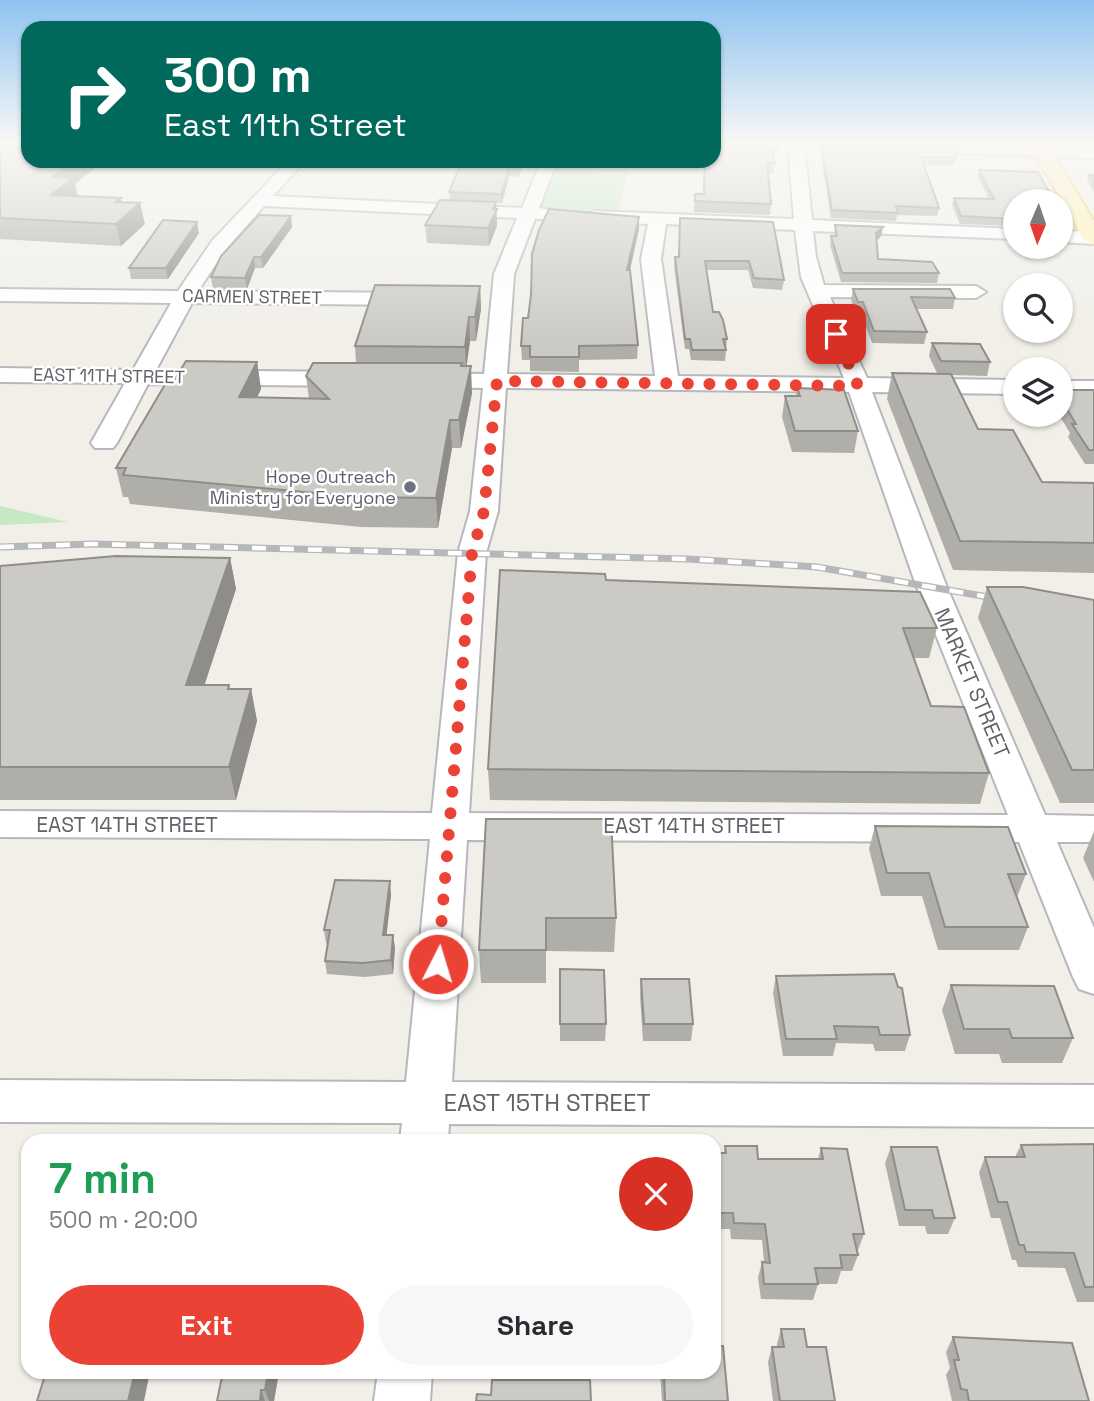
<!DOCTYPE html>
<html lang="en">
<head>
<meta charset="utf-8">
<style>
	body { margin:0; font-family:"Space Grotesk",sans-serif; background:#f7f7f7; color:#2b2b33; height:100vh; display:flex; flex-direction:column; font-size:26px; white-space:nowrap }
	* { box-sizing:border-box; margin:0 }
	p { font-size:23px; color:#7c7c81 }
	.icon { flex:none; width:38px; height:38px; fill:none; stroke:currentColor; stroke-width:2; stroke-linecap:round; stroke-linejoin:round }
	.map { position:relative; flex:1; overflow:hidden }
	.side { position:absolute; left:21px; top:1134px; width:700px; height:245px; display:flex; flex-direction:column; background:#fff; border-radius:21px; box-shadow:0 2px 5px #0004 }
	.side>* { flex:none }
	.banner { position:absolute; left:21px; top:21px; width:700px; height:147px; border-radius:21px; box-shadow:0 2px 5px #0004; background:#00695c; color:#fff; overflow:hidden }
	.needle { width:46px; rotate:182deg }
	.controls { position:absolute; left:1003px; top:189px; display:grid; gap:14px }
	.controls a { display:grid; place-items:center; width:70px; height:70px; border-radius:50%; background:#fff; box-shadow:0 2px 5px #0004; font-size:35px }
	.pin { position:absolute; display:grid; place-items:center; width:60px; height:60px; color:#fff; margin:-30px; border-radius:14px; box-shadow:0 4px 10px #0006 }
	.me { position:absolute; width:77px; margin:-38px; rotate:5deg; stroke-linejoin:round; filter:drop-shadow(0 0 5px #0008) }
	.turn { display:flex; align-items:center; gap:24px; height:147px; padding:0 28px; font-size:32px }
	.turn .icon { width:91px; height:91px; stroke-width:2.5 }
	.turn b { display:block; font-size:49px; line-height:60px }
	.round { display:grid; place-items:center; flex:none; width:74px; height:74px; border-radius:37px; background:#f7f7f7 }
	.overview { display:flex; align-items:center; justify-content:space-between; height:119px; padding:0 28px }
	h1 { font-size:42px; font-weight:600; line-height:52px; color:#1e9e55 }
	.primary-button { display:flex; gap:14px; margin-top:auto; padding:14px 28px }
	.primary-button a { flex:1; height:80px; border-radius:42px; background:#ea4335; color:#fff; font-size:28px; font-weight:600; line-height:80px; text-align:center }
	.primary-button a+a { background:#f7f7f7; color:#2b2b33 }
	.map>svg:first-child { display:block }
</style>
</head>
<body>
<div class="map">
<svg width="1094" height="1401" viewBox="0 0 1094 1401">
	<rect width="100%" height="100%" fill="#f1efe8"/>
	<path fill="#c5e8c5" d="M557,166L628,170L618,214L540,210Z
		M0,506L68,522L0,525Z"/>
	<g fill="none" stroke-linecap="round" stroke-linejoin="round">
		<g stroke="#b5b8bc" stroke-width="4">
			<path id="minor" d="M788,144H804L812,220L1015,229V239L813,231L816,257L824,285L976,286L986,292L976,298L830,297L867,378L1015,380V394L872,392L946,585L1045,815L1094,816V842H1057L1094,928V994L1079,989L1073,977L1019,842L467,840L452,1082L1094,1085V1127L449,1124L448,1141H400L402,1123L0,1122V1080L406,1082L430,839L0,837V811L432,813L458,553L470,511L483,388L426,387L415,380L426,373L484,374L494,274L517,218L264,206L226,249L198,291L413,293L423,299L413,305L192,303L156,370L351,372L362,379L351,386L148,384L117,443L113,448H95L91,443L125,383L0,382V368L133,370L171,303L0,301V289L178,291L212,241L288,161H305L273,196L522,208L541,161H557L539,208L553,210L556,214L547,219H535L514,274L507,374L655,376L641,259L648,224L594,221L585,216L594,211L794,219ZM666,224L795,230L801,277L844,378L678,376L661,259ZM506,388L849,392L916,585L1008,815L469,813L486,553L498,511Z
				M836,144L1094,148V158L844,149Z
				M1060,231L1094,232V244L1060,242Z
				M1060,381H1094V395H1060Z
				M378,1372H432L430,1401H374Z"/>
		</g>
		<g stroke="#f2c960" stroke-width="4">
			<path id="major" d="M1029,144H1047L1094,221V244L1083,238Z"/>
		</g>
		<use href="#minor" fill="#fff" fill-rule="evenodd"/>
		<use href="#major" fill="#fff2af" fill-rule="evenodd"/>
		<g stroke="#b6b7b8" stroke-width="7">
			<path id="rail" d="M0,547L93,544L688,559L817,567L1005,600"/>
		</g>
		<use href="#rail" stroke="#fff" stroke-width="4.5" stroke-dasharray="14" stroke-linecap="butt"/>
	</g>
	<path fill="#afaea9" d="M0,144L75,184L78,196L121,198V202L145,224L121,246L0,239Z
		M819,144H855L956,157L954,165H924L939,208L937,216L897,215L896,221L831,218Z
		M778,151L773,152L775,163L773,174L768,173L771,204L770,215L694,212L695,194H703L704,165L692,164L693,161H714Z
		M180,161H228L225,164L181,162Z
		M462,161H525L518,177L509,176L502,203H496L497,226L489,246L427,243L425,225L450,200L449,192Z
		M979,170L1015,201V226L960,224L952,205L954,198L989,199L978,177Z
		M1089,175H1094V192L1087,181Z
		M1060,214L1064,221L1062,228H1060Z
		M291,216L292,227L263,268H255L247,289H213L211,277Z
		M639,217V229L630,270L638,345L637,359L579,360V372L530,371V360H522L521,346Z
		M680,218L784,280L782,290L753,288L748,270H706L713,312L727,339L725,361L691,360L689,349H685L674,267L675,257H679Z
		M835,225L883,227L881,236L877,240L878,259L939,273L937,283L841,282L830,245L831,236H834Z
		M199,233L168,279H131L129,268Z
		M480,286L481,309L476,341H470L466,366L472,393L461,448H452L438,528L361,527L130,504L128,497H123L116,468L173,382L257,362L261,389L257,397L309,399L306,376L356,363L355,346Z
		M853,289L955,298L953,309H916L927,332L924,344L872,343L861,313H856L851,300Z
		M932,343L990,362L987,376L952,375L978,429L1042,482L1094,483V573L953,570L887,399L892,373H937L929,356Z
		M797,388L858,431L854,453L792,452L782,417L785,396H796Z
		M1060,390H1094V464H1085L1068,437L1070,433L1059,415H1060Z
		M230,558L236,589L204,685H229L230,689H251L257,721L236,800H0V566Z
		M606,580L937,628L929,658H914L931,706L989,773L980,804L490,800L488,769Z
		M987,587L1094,600V803H1060L978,618Z
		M486,819L616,918L614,952L546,951V983H481L479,950Z
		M875,826L1026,874L1017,897L1028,927L1019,950H938L922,896H881L869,849Z
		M1094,831V882L1083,858Z
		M391,895L386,935H393L395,948L393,974L365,977L327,974L325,961L328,944L326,943L324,930Z
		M560,969L606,1024L605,1041H560Z
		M776,976L910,1035L905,1051H875L873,1044L836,1043L833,1056H783L773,993Z
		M641,979L693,1024L691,1041H643L640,996Z
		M951,985L1073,1038L1062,1063H1002L999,1054H955L942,1010Z
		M1094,1144V1302H1077L1065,1268L1018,1267L1016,1260H1012L1000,1218H991L979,1173L985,1157H1015L1021,1145Z
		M725,1146L758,1159H818L821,1148L864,1234L858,1250H856L858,1255L852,1271H841L837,1284H818L813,1300L761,1299L758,1278L762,1262H764L762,1240L731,1239L730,1229H714V1153H724Z
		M891,1147L955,1218L948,1234H927L925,1226H899L885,1163Z
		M781,1329L807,1347L835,1401H773L768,1362L772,1347H777V1344Z
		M953,1337L1089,1401H952L946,1375L950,1368L946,1352Z
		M46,1372H279L274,1401H217L222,1374Z
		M660,1372H714L728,1401H662Z"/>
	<path fill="#8f8d8a" d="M771,144H779L778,151L770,153Z
		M74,161H105L75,184L78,199L51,195L53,177Z
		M521,161H525L518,177V168Z
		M509,167V176L502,203L501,194Z
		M121,198L125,217L140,203L145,224L121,246L116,224V202Z
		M496,202L497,226L489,246L488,228Z
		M291,216L292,227L263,268L261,257Z
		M639,217V229L627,283V270Z
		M197,222L199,233L168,279L166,268Z
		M883,227L881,236L875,243L876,233Z
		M254,257L255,268L247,289L245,278Z
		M480,286L481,309L476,341L475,317Z
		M469,317L470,341L466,371L465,347Z
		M257,362L261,389L244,425L239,397Z
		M471,366L472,393L461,448L459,420Z
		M450,420L452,448L438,528L436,498Z
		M230,558L236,589L194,717L186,685Z
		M251,689L257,721L236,800L229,767Z
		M390,881L391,895L385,949L383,935Z
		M393,935L395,948L393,974L391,960Z
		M135,1372H150L144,1401H128Z
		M268,1372H279L274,1401H269L265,1390Z
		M261,1390L265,1401H260Z"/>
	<path fill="#cccac5" stroke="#8f8d8a" stroke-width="2" d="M0,144H28V161H74L53,177L73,178L51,195L121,198L116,202L140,203L116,224L0,218Z
		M714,144H771L775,163H767L771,204L695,201V194H704L705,161H714Z
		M821,144H855L956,148V157H921L939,208L896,206L898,213L832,210Z
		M462,161H521L518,168L509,167L501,194L449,192Z
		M979,170L1038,172L1054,201H1015V219L961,216L954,198L994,199Z
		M1089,175H1094V183Z
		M440,200L496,202L493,209H497L488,228L425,225Z
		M549,209L639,217L627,270H630L638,345L579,346V357H530V346H521L523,318H528L531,295L532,254L539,230Z
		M259,215L291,216L261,257H254L245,278L211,277L221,256Z
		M680,218L773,222L784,280L754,278L749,261H705L713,312H719L723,320L727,339H723L726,350H692L690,339H685L675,257H679Z
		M163,220L197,222L166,268H129Z
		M835,225L883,227L876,233L878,259L932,262L939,273H842L831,236H837Z
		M375,285L480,286L475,317H469L465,347L355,346Z
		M853,289H950L955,298L911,297L927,332L874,331L863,302H858Z
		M932,343L980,344L990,362L941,361Z
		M186,361L257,362L239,397L329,399L306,376L313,363H462L461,366H471L459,420H450L436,498L358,497L123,475L126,468H116L167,381L173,382Z
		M892,373L951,374L978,429L1013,430L1042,482L1094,483V543L960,541Z
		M797,388L844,390L858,431H795L785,396H800Z
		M1060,390H1094V450H1089L1072,424H1076L1060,398Z
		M116,556L230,558L186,685H229L228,689H251L229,767H0V566Z
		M500,570L605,574L606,580L920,592L937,628H903L931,706L964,707L989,773L488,769Z
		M987,587H1023L1094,600V770H1072Z
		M486,819H611L616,918H546V950H479Z
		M875,826L1008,827L1026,874H1008L1028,927H945L929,873H887Z
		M335,880L390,881L383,935H393L391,960L363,963L325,961L330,930H324Z
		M560,969L604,970L606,1024H560Z
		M894,974L898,987L902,988L910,1035H880L878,1027L834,1026L837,1039H786L776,976Z
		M641,979H689L693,1024H644Z
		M951,985L1054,986L1073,1038H1012L1009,1029H964Z
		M1094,1144V1287H1085L1074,1253L1026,1252L1024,1245H1019L1007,1202H998L985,1157H1025L1021,1145Z
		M725,1146H757L758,1159H823L821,1148L847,1149L864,1234H853L858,1255H840L842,1268H815L818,1284H764L762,1262L770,1263L765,1224L734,1223L733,1213H714V1153H726Z
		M891,1147H937L955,1218H934L932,1210H905Z
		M781,1329H804L807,1347H826L835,1401H780L772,1347H784Z
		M953,1337L1072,1343L1089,1401H969L967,1390L961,1389L954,1360H959Z
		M714,1346H723L728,1401H665L664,1372H714Z
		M46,1372H135L128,1401H37Z
		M223,1372H268L265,1390H261L260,1401H217Z
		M492,1380H590L591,1401H476L477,1394L491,1395Z"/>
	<linearGradient id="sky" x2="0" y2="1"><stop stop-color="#8fc3f1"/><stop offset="0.42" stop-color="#f9f8f5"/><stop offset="1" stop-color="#f9f8f5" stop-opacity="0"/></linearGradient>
	<rect width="1094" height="340" fill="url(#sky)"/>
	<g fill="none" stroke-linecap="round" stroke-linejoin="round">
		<path stroke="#ea4335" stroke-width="12" stroke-dasharray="0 21.6" d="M438,964L472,553L484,511L497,381L858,386L836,334"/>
	</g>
	<circle fill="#6b7280" stroke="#fff" stroke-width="2.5" cx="410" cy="487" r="7"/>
	<g text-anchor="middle" stroke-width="5" stroke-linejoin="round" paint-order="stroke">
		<g font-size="18" fill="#5f6368" stroke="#fff">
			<text transform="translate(252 297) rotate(1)" y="6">CARMEN STREET</text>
			<text transform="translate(109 376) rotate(1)" y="6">EAST 11TH STREET</text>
		</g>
		<g font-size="18" fill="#5b616d" stroke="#fff" text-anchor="end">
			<text x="396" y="483">Hope Outreach<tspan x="396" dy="21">Ministry for Everyone</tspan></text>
		</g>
		<g font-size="21" fill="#5f6368" stroke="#fff">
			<text transform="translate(972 683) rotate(67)" y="7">MARKET STREET</text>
			<text x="127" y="832">EAST 14TH STREET</text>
			<text x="694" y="833">EAST 14TH STREET</text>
		</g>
		<g font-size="24" fill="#5f6368" stroke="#fff">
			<text x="547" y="1111">EAST 15TH STREET</text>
		</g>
	</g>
</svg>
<div class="controls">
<a><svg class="needle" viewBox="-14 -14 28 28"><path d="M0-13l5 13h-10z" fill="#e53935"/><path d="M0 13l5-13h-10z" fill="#7c7c81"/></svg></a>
<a><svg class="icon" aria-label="search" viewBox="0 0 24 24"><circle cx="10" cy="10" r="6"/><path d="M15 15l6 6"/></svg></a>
<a><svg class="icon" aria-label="layers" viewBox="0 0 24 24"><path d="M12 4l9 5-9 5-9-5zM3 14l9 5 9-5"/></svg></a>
</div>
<div class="pin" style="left:836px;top:334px;background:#d93025"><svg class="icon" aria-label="arrive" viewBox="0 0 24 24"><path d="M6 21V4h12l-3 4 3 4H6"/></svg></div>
<svg class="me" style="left:438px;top:964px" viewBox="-20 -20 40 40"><circle r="17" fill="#ea4335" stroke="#fff" stroke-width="3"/><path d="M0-11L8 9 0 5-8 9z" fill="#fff"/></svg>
<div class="banner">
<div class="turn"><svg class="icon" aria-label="right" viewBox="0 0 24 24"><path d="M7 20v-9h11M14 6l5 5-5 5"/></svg><div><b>300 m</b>East 11th Street</div></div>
</div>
<section class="side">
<div class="overview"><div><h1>7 min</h1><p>500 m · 20:00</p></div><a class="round" style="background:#d93025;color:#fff"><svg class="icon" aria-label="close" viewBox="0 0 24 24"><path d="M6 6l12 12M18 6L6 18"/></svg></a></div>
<div class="primary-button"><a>Exit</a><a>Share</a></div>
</section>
</div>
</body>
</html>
